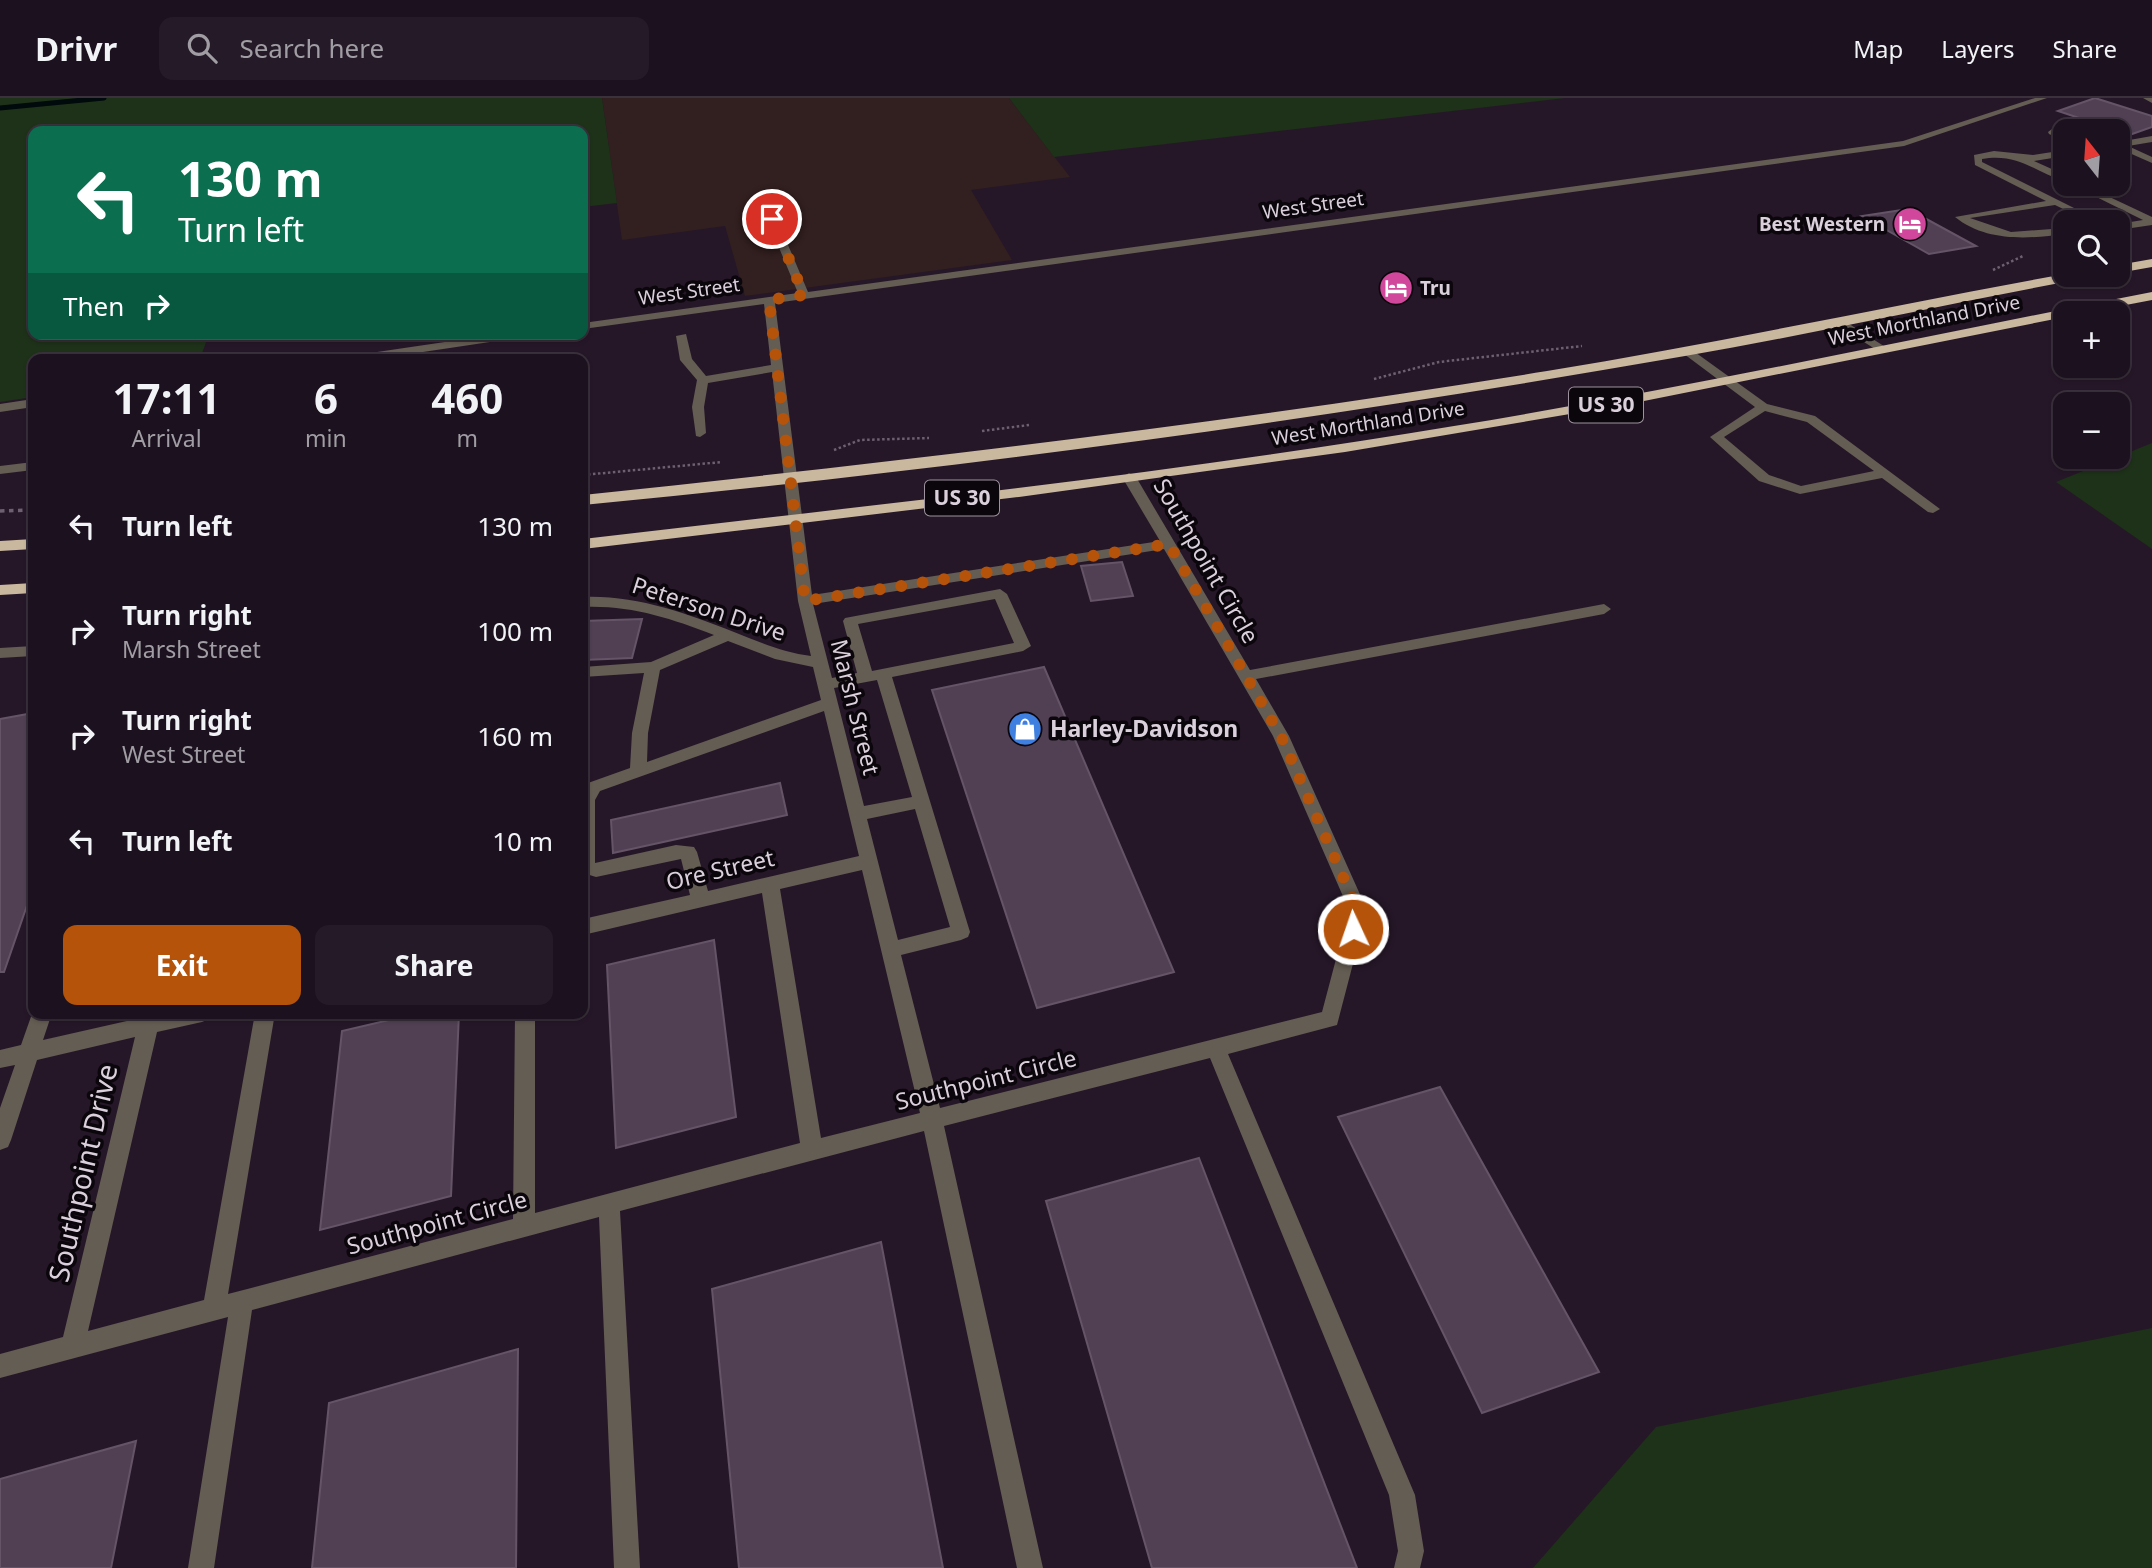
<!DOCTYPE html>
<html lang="en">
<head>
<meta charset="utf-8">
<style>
	body { margin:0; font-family:"Noto Sans",sans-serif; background:#251a27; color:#f1f3f6; height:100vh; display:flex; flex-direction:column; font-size:26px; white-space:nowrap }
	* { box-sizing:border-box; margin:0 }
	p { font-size:23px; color:#a09da4 }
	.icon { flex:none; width:38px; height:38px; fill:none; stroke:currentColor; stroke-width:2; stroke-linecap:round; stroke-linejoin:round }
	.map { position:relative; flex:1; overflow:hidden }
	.panel { position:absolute; left:28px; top:256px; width:560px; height:665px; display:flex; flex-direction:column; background:#1c111e; border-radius:14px; box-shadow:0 2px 5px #0004,0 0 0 2px #3a313c }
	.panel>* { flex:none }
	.banner { position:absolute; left:28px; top:28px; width:560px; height:214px; border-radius:14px; box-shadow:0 2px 5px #0004,0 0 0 2px #3a313c; background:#0b6e4f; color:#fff; overflow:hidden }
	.needle { width:46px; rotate:343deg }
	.fabs { position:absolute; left:2053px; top:21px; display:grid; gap:14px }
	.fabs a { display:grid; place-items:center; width:77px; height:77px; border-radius:14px; background:#1c111e; box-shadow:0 2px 5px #0004,0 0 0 2px #3a313c; font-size:35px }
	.pin { position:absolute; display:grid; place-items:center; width:60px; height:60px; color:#fff; margin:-30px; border:4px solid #fff; border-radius:50%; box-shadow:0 2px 7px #0007 }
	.me { position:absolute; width:77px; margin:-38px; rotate:357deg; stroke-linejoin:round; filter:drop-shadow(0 0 5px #0008) }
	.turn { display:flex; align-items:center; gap:24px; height:147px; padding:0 35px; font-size:32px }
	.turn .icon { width:91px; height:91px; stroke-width:2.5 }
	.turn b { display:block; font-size:49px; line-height:60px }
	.then { display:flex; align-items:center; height:66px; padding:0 35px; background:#0003; gap:14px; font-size:26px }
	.eta { display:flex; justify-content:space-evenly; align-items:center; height:119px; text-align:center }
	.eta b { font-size:42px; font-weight:700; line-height:49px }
	.primary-button { display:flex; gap:14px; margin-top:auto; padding:14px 35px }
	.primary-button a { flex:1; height:80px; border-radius:14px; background:#b45309; color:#fff; font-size:28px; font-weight:700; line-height:80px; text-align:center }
	.primary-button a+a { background:#251a27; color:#f1f3f6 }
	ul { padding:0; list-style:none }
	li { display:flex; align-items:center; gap:21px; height:105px; padding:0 35px }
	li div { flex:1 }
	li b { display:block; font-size:26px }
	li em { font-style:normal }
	header { display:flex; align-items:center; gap:42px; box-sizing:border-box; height:98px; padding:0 35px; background:#1c111e; border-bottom:2px solid #3a313c }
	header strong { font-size:33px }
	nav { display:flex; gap:38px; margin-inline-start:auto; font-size:24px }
	.search { width:490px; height:63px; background:#251a27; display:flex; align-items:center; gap:18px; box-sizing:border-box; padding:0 24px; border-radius:14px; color:#a09da4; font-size:26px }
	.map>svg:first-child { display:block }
</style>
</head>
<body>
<header>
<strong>Drivr</strong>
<div class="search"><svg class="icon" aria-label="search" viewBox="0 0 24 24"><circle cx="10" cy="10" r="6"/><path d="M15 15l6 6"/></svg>Search here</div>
<nav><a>Map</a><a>Layers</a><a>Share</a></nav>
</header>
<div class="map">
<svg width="2152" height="1470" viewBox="0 0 2152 1470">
	<rect width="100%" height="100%" fill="#261728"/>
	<path fill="#321f1f" d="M602,0H1009L1070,79L971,92L1012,162L745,198L725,128L622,142Z"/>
	<path fill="#1e3119" d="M0,0H602L617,105L583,109V33H33V236H209L200,261H33V299L0,304Z
		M1009,0H1565L1054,59Z
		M2152,345V451L2056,384Z
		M2152,1230V1470H1533L1656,1329Z"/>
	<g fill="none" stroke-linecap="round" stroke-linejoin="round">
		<path stroke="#00090b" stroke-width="5" d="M0,10L104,0"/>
	</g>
	<path fill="#514054" stroke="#655468" stroke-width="2" d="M2095,0L2152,18V29L2118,41V33L2058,13Z
		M1908,111L1976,148L1929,156L1862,118Z
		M1122,464L1133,498L1091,503L1081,468Z
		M642,521L632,560L583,562V523Z
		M1044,569L1174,874L1037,910L932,592Z
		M33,615V790L4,874H0V621Z
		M780,685L787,717L613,755L611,722Z
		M714,842L736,1019L616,1050L607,867Z
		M419,915H459L451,1098L320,1132L342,933Z
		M1440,989L1599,1274L1482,1315L1338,1019Z
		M1199,1060L1357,1470H1152L1046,1103Z
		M881,1144L943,1470H739L712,1191Z
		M518,1251L516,1470H312L329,1305Z
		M136,1343L111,1470H0V1381Z"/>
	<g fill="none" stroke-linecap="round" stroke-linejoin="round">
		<path stroke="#6d606f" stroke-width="2.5" stroke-dasharray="2.5 2.5" stroke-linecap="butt" d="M1993,172L2023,158
			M1374,281L1439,264L1582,248
			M982,333L1029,327
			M834,352L860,342L929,340
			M583,377L722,364"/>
		<path stroke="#6d606f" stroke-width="3.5" stroke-dasharray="4.5 4.5" stroke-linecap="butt" d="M0,413L33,412"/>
		<path fill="#645d53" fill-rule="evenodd" d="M2035,0H2047L1904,48L775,205L812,497L1160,443L1122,379L1129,375L1136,379L1250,572L1604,506L1611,511L1604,516L1256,581L1289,638L1367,812L1337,927L1228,956L1415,1397L1424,1453L1420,1470H1394L1398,1453L1389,1397L1210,960L944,1028L1043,1470H1017L924,1033L620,1113L640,1470H614L599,1119L252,1212L214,1470H188L228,1219L0,1280V1256L63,1239L135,939L37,962L11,1042L8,1049L0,1052V1010L15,967L0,970V952L21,947L33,913V915H52L43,942L140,920L141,915H212L209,921L202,924L157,934L88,1233L204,1202L255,915H275L228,1196L513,1121L515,915H535V1115L800,1045L762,795L583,837V821L690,797L681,761L596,779L583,775V692L588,685L630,670L632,635L644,575L583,579V569L651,564L714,537C670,520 630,507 583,509V499C636,497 685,515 734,534C759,544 784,555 811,558L798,503L772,274L708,285L704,309L706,335L700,339L696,338L692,309L697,282L680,262L676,238L686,236L692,261L706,278L771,267L764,206L583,231V225L798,195L767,121L772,118L777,121L808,194L1903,43ZM1164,451L1273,638L1349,812L1322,914L940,1010L901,857L961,842L968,839L970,834L892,579L1023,553L1031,548L1007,496L1000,491L845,520L843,523L857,575L832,580L813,506ZM995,501L1014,545L872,573L858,526ZM728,543L775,561L813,569L821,602L647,664L648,635L660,572ZM877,582L912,699L864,708L834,590ZM824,613L859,758L708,793L697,754L694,749L676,747L595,765V702L600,693ZM915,711L950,829L898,842L867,721ZM862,772L920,1015L821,1040L780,791Z
			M2143,0H2152V5Z
			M2071,22L2101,33H2090L2071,26Z
			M2052,31L2065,37V43L2049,36L2048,34Z
			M2152,38V44L2128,48L2152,59V65L2118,50V44Z
			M2065,52V58L2034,63L2065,77V84C2034,73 2018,55 1982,61V64L2102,124H2090L2055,107L1970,120L2011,134L2065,130V136C2028,141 1986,144 1955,119L2046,103L1975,67L1974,57L1994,53L2033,57Z
			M2070,86H2082L2152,119V127L2118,132V126L2143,122Z
			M1835,222H1843L1890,252L1880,254L1835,226Z
			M499,236H529L524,239L376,261H344L350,258Z
			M1684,252H1692L1767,306L1815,318L1940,411L1933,415L1928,414L1882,380L1800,396L1759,383L1710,339L1755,309L1684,256ZM1765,313L1807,324L1874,373L1801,388L1769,377L1724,339Z
			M33,301V309L0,314V306Z
			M33,364V372L0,376V368Z
			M33,548V558L0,560V550Z"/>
		<path fill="#c9b79e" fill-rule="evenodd" d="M2152,161V169L2118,175V167Z
			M2065,176L2088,177L2082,181C1949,205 1818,235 1685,258C1320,322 952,372 583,407V397C905,363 1227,325 1547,273C1720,245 1892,207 2065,176Z
			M2152,194V202L2084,215H2065V219L1629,306L1345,354L1019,399L583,451V441C874,407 1165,376 1454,328C1688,290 1920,239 2152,194Z
			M33,441V451L0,453V443Z
			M33,485V495L0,497V487Z"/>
	</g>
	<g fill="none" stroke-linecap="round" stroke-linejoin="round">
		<path stroke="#b45309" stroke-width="12" stroke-dasharray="0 21.6" d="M772,121L804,197L769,202L805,503L1169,446L1281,638L1358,813L1353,831"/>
	</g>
	<defs>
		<g id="hotel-disc" transform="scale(1.75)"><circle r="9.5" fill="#d1479c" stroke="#0b060c"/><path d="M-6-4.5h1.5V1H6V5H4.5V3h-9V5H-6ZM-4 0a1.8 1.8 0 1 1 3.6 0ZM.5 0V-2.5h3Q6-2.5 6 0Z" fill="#fff"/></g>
		<g id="shop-disc" transform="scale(1.75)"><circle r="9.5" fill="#3f7fe0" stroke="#0b060c"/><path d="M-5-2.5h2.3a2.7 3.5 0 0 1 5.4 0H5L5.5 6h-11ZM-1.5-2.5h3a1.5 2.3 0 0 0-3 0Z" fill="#fff"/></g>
	</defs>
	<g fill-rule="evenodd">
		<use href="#hotel-disc" x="1910" y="126"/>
		<use href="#hotel-disc" x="1396" y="190"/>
		<use href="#shop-disc" x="1025" y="631"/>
	</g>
	<g text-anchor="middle" stroke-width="7" stroke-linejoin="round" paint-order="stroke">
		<g font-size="19" fill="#dad0dc" stroke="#0b060c">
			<text transform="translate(1313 107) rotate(-8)" y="7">West Street</text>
			<text transform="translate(689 193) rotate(-8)" y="7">West Street</text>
			<text transform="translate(1924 222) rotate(-11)" y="7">West Morthland Drive</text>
			<text transform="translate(1368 325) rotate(-9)" y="7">West Morthland Drive</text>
		</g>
		<g font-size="19" font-weight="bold" fill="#dad0dc" stroke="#0b060c" text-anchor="end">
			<text x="1885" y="133">Best Western</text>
			<text x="1420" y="197" text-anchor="start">Tru</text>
		</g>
		<g fill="#0b060c" stroke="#9c939e" stroke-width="2">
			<rect x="1569" y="289.5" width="74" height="35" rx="5"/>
			<rect x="925" y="382.5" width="74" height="35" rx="5"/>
		</g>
		<g font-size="21" font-weight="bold" fill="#dad0dc">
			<text x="1606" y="314">US 30</text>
			<text x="962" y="407">US 30</text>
		</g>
		<g font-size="23" fill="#dad0dc" stroke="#0b060c">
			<text transform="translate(1206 463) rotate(60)" y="8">Southpoint Circle</text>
			<text transform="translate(709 511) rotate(18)" y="8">Peterson Drive</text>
			<text transform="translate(855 609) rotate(76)" y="8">Marsh Street</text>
			<text transform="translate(720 772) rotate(-13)" y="8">Ore Street</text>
			<text transform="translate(986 982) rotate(-14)" y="8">Southpoint Circle</text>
			<text transform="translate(437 1125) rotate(-15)" y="8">Southpoint Circle</text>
		</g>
		<g font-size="23" font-weight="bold" fill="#dad0dc" stroke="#0b060c" text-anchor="start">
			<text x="1050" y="639">Harley-Davidson</text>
		</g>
		<g font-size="28" fill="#dad0dc" stroke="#0b060c">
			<text transform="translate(83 1075) rotate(-77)" y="10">Southpoint Drive</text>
		</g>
	</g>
</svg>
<div class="fabs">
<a><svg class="needle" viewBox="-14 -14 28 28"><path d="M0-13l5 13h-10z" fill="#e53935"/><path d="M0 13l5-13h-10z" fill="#a09da4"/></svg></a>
<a><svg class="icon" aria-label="search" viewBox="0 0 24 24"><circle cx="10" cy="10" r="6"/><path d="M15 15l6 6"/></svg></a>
<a>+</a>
<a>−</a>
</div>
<div class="pin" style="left:772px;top:121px;background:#d93025"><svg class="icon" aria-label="arrive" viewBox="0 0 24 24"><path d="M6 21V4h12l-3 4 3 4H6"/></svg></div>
<svg class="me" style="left:1353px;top:831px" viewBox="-20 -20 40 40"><circle r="17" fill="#b45309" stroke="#fff" stroke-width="3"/><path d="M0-11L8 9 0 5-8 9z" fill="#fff"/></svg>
<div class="banner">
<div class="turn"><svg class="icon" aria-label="left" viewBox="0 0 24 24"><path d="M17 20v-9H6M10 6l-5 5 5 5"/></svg><div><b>130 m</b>Turn left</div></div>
<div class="then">Then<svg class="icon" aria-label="right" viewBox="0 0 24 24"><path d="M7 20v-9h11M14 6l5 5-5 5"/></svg></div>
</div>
<section class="panel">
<div class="eta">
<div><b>17:11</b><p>Arrival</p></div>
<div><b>6</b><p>min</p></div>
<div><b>460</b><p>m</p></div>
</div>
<ul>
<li><svg class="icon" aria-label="left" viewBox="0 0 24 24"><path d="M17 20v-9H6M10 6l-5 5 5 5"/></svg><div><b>Turn left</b></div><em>130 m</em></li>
<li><svg class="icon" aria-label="right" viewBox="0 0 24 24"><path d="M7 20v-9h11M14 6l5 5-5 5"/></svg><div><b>Turn right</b><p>Marsh Street</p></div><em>100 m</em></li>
<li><svg class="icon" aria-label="right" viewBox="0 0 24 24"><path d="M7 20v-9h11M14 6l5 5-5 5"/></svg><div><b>Turn right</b><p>West Street</p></div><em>160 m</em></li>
<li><svg class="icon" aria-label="left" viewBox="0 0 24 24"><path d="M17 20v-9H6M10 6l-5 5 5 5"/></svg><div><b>Turn left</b></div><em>10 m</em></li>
</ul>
<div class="primary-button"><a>Exit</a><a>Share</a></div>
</section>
</div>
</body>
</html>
